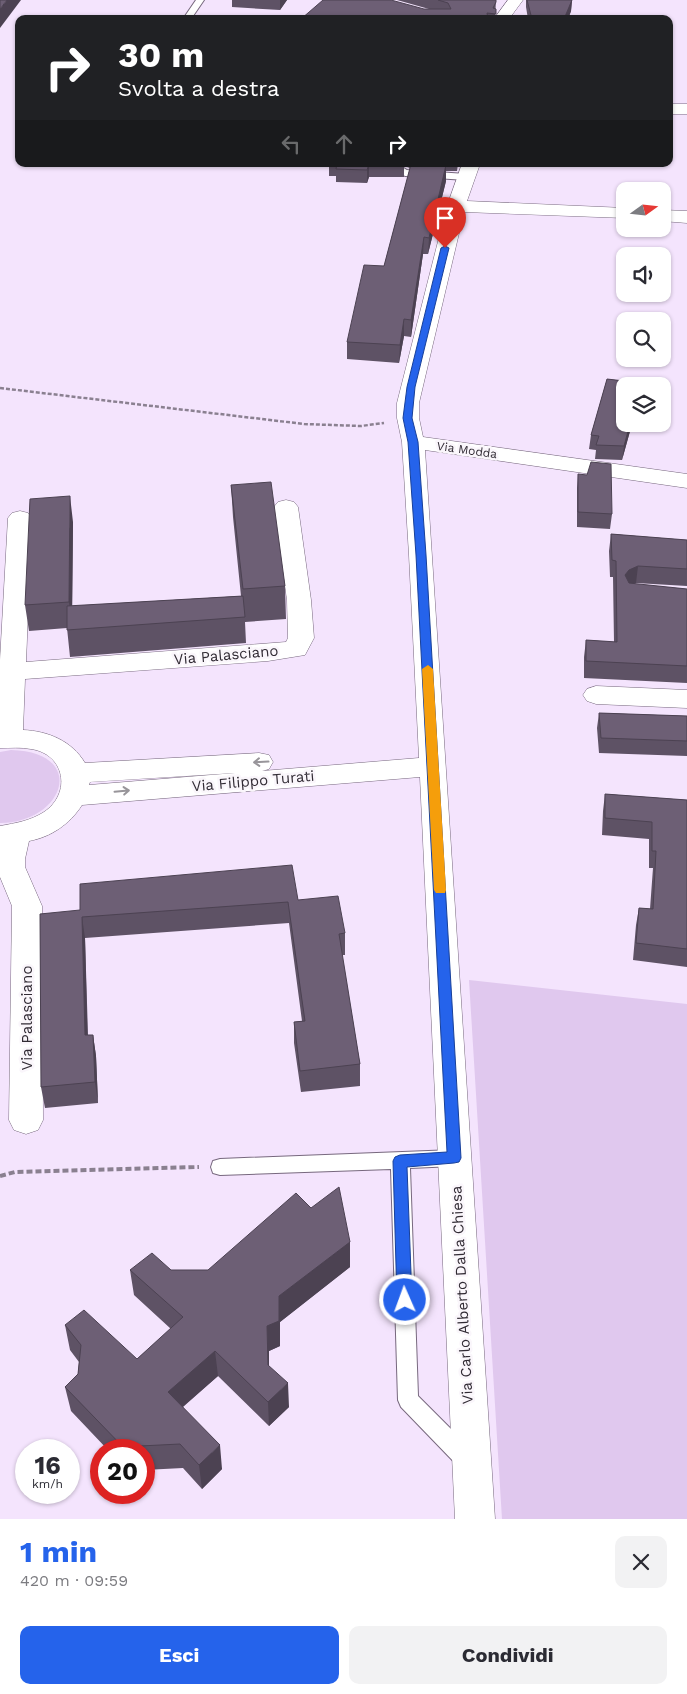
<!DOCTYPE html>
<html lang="it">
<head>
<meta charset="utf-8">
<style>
	body { margin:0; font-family:"Work Sans",sans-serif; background:#f2f2f3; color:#2b2b33; height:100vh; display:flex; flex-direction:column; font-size:19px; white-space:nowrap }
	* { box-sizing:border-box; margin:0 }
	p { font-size:16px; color:#7c7c81 }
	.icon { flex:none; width:28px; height:28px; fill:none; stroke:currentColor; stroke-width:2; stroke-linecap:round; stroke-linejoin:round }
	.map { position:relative; height:1519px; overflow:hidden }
	.sheet { display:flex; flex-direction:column; background:#fff; flex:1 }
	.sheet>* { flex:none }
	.hud { position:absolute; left:15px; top:15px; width:658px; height:152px; border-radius:10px; box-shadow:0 1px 4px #0004; background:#202124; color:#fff; overflow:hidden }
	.needle { width:32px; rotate:75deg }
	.controls { position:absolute; left:616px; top:182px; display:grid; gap:10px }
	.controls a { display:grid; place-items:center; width:55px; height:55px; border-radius:10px; background:#fff; box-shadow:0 1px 4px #0004; font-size:25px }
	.speed { position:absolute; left:15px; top:1439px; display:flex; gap:10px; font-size:25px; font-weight:700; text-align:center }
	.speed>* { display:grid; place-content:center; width:65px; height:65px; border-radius:50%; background:#fff; box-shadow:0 1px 4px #0004; line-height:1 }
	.speed small { font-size:12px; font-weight:400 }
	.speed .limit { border:8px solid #d22; background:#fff; color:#111 }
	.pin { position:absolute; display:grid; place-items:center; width:42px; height:42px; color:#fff; margin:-51px -21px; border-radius:50% 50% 50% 0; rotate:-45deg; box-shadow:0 0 5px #0007 }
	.pin .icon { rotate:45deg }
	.me { position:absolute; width:55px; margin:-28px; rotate:358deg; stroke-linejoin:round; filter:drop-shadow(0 0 4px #0008) }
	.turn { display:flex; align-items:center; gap:18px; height:105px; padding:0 20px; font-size:22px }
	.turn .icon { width:65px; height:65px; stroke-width:2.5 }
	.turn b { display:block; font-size:35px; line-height:42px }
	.lanes { display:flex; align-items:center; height:48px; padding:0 20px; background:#0003; justify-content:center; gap:25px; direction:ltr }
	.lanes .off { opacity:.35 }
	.round { display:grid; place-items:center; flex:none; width:52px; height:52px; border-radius:10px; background:#f2f2f3 }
	.headline { display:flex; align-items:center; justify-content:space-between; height:85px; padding:0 20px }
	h1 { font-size:30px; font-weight:700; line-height:38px; color:#2563eb }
	.action { display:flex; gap:10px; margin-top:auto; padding:10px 20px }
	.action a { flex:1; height:58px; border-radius:10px; background:#2563eb; color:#fff; font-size:20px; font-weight:700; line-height:58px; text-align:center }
	.action a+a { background:#f2f2f3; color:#2b2b33 }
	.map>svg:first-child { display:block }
</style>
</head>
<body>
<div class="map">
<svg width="687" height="1519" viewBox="0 0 687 1519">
	<rect width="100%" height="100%" fill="#f4e4fd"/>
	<path fill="#e0c8ee" d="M11,750C88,752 65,822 0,823V752Z
		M469,980L687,1004V1519H502Z"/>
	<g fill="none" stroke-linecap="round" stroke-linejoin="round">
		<g stroke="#77687e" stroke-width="2">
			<path id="service" d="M196,0H204L191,19H183Z
				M386,164H397L407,170L466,174L471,177L466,180L405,176Z
				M454,1150L461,1152L463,1158L461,1164L454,1166L410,1168L418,1396L474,1452L477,1459L474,1466L466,1469L458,1466L401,1407L398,1400L391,1169L220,1175L213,1173L211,1167L213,1161L220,1159Z"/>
		</g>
		<g stroke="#77687e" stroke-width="1">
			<path id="minor" d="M508,0H523L509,19H494Z
				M669,104H687V114H669Z
				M462,164H480L467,201L625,208V218L464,212L419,403V418L423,437L687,474V488L425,450L495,1519H455L420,777L82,805C70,824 51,837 29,841L25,859V867L42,906L43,1120L38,1130L26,1134L14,1130L9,1120L12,906L0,877V826C16,823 30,821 44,812C72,793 65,754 31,749C21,747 10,748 0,748V660L8,518L12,513L20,511L28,513L32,518L26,662L286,642L288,638L287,600L274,507L278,502L286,500L294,502L298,507L311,600L314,638L305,655L268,661L25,679L23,730C48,731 72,741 85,763L259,753L269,755L273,762L269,769L262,771L419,758L409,555L402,442L397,418V403L447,206ZM235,773L89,785L90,782Z
				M662,210L687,211V223L662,221Z
				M596,686L687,690V708L596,704L587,701L583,695L587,689Z"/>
		</g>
		<path stroke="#8a8090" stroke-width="2.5" stroke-dasharray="4 2" stroke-linecap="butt" d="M0,388L304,424L361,426L384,423"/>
		<path stroke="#8a8090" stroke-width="4" stroke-dasharray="6 3" stroke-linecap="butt" d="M0,1176L15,1172L199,1167"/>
		<use href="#service" fill="#fff" fill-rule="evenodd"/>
		<use href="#minor" fill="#fff" fill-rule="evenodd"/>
	</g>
	<path fill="#5e5265" d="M232,0H287L280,10L232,7Z
		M397,0H496L495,19H301L429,9Z
		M526,0H572L571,11L568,19H528L526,7Z
		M329,164H458L457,171H446V181L428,254H423L411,337L404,336L399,363L347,359V342L384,266L410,168L404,166V177H369L367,183L336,182V176H329Z
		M607,379L641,383L640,386H625V424H632L622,460L595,459L596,450L589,449L591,435Z
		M578,474L612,514L610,529L577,527V488Z
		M231,485L285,586L286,619L245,622L246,643L70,657L67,628L29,631L25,605L73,522L72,606L241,596L233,517Z
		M611,534L687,540V586L636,583L634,584L687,589V683L584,678V657L586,640L614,642L613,577H610L609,551Z
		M599,713L687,716V756L599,753L597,728Z
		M605,794L687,800V967L633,960L636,925L639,908L650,909L653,868H649V839L602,835L603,811Z
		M298,900L345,933V955H342L360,1064V1086L301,1092L294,1043V1022L302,1021L289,923L85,938L88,1035H93L96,1056L98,1103L45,1108L41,1087L40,914Z
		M311,1208L350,1242V1267L280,1322V1346L269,1351V1366L289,1407L269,1426L218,1376L183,1407L222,1469L202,1489L183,1468L144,1470V1450H108L71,1411L65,1387L78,1374L79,1362L70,1350L65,1325L137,1359L171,1329L134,1295L130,1270H208Z"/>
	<path fill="#4c4252" d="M7,0H21L0,28V9Z
		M280,0H287L280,10Z
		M572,0L571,11L568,19H564Z
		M369,164V177L367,183V170Z
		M446,165V181L428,254L429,238Z
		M424,237L423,254L411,337V320Z
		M404,319V336L399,363L400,345Z
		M630,424H632L622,460L624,446Z
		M70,496L73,522L72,628L69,602Z
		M638,566L636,583L626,586L625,575L629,570Z
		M82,917L85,938L88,1057L85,1035Z
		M93,1035L96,1056L98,1103L95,1082Z
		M350,1242V1267L280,1322V1346L269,1351V1389L268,1365L267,1326L279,1296Z
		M215,1351L218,1376L172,1416L168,1392Z
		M288,1383L289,1407L269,1426L268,1402Z
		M220,1445L222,1469L202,1489L199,1465Z"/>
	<path fill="#6d5f75" stroke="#4c4252" d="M0,0H7L0,9Z
		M323,0H391L424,9H451L448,3L438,0H496V2L493,8L496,9V14L487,13L488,19H301Z
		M527,0H572L564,19H532Z
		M337,164H369L367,170L336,169Z
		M369,164H403L404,165Z
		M411,164L446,165L429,238L424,237L411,320L404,319L400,345L347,342L364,265L384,266Z
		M607,379L641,383L640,386H625V424H630L624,446L596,445L599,436L591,435Z
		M591,462L611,464L612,514L578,512V474L587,475Z
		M271,482L285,586L243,589L231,485Z
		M70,496L69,602L25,605L30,499Z
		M611,534L687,540V569L638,566L629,570L625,575L629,583L687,589V666L586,661V640L617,642L616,561L612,560Z
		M243,596L245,617L67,630V606Z
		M599,713L687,716V741L601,738Z
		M605,794L687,800V949L636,943L639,908L653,909L656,851H652V822L605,818Z
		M292,865L298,900L338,896L345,933L339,934L360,1064L300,1071L294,1022L305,1021L288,902L82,917L85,1035H93L95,1082L41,1087L40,914L80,910V884Z
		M339,1187L350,1242L279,1296V1321L267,1326L268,1365L288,1383L268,1402L215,1351L168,1392L220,1445L199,1465L180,1444L140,1446L136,1450H126L65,1387L78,1374L81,1345L65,1325L84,1310L137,1359L183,1317L130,1270L152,1253L171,1270H208L296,1193L311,1208Z"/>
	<defs><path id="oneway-shaft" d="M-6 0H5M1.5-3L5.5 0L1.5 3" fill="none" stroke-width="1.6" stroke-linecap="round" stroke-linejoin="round" transform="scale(1.25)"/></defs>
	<g stroke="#98959a">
		<use href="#oneway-shaft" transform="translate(261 762) rotate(177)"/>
		<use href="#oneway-shaft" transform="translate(122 791) rotate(-5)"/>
	</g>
	<path fill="#2563eb" stroke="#184099" d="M445,246L449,248L415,387L412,418L418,442L426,555L461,1158L459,1162L454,1163L407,1167L412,1300L410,1305L405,1307L399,1305L397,1300L393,1161L395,1157L400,1155L447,1152L416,555L408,442L403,418L407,387L441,248Z"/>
	<path fill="#f59e0b" d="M428,665L433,669L446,890L445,893H436L434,890L422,669Z"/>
	<g text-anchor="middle" stroke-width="5" stroke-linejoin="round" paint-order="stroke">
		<g font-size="12" fill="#312b34" stroke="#faf6fb">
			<text transform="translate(467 450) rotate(8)" y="4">Via Modda</text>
		</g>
		<g font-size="15" fill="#312b34" stroke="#faf6fb">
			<text transform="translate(226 655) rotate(-5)" y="5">Via Palasciano</text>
			<text transform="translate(253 781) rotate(-5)" y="5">Via Filippo Turati</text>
			<text transform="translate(27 1018) rotate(-90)" y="5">Via Palasciano</text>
			<text transform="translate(462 1295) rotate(-93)" y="5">Via Carlo Alberto Dalla Chiesa</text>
		</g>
	</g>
</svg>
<div class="controls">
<a><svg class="needle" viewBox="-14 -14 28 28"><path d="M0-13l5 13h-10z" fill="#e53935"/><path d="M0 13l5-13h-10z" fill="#7c7c81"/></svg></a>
<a><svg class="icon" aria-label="sound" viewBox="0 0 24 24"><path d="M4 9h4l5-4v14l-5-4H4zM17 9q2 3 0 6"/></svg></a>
<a><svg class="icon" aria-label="search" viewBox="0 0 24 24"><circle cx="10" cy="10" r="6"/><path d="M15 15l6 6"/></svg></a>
<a><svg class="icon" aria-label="layers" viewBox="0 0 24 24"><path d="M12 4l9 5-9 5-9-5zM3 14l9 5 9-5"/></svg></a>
</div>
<div class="speed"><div>16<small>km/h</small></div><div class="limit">20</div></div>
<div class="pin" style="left:445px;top:248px;background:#d93025"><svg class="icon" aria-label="arrive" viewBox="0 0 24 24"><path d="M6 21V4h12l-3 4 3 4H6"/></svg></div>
<svg class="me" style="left:405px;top:1300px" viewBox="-20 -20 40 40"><circle r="17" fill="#2563eb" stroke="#fff" stroke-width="3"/><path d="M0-11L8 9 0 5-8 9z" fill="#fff"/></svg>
<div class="hud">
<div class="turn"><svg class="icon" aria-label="right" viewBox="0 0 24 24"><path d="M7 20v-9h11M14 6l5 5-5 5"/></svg><div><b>30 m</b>Svolta a destra</div></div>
<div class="lanes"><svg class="icon off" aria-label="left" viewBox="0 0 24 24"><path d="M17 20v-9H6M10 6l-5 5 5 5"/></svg><svg class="icon off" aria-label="ahead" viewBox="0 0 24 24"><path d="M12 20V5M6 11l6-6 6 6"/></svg><svg class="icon" aria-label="right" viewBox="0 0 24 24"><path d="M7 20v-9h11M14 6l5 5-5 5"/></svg></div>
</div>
</div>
<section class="sheet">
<div class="headline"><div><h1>1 min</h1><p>420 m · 09:59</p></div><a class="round"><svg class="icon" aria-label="close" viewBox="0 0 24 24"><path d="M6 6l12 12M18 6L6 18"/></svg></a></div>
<div class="action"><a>Esci</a><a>Condividi</a></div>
</section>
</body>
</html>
